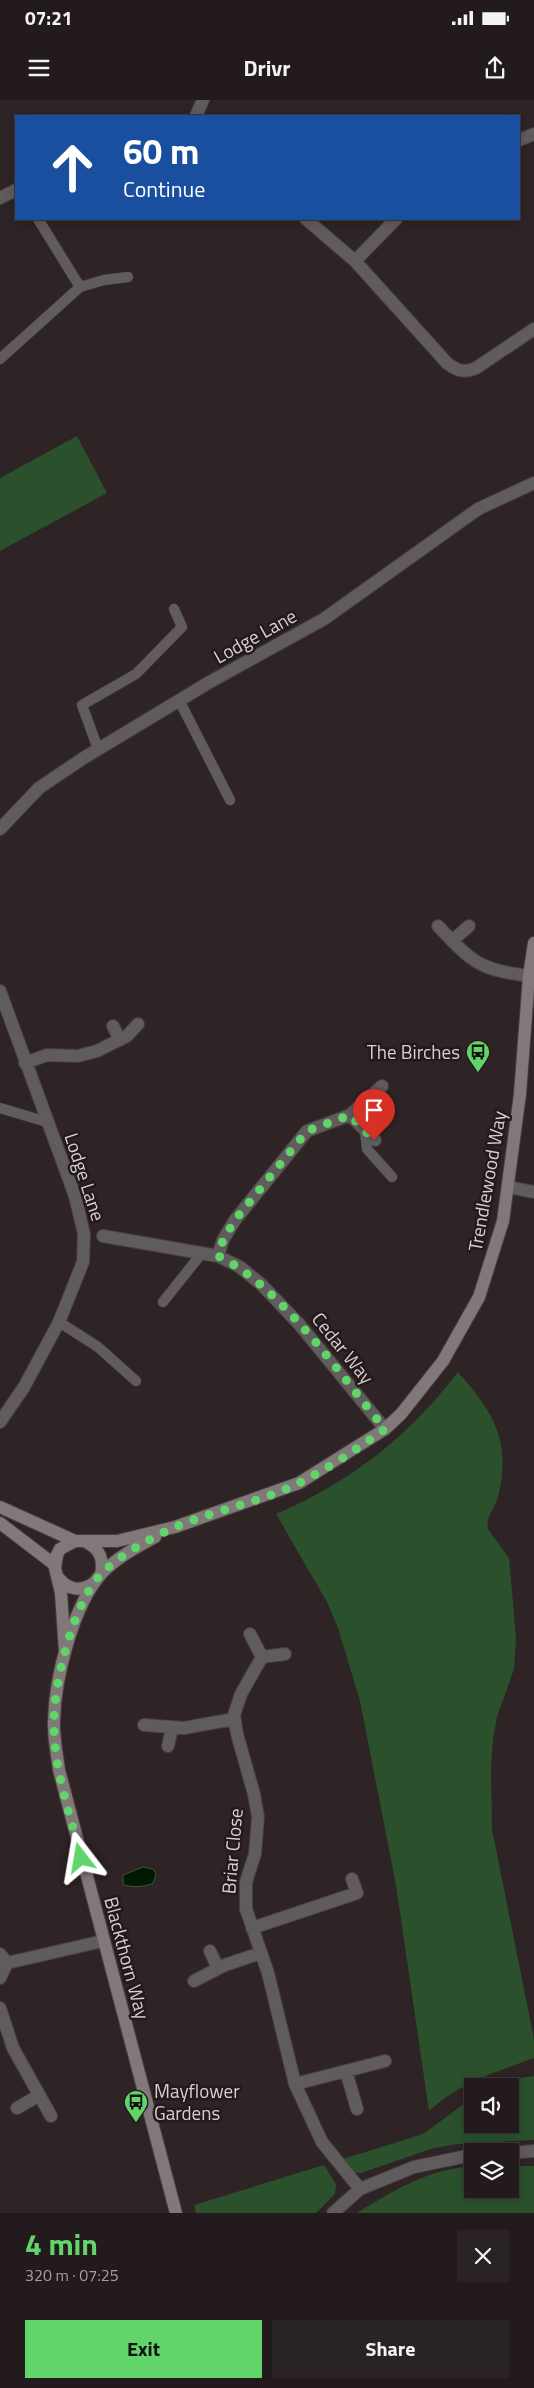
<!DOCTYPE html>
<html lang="en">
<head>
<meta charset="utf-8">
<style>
	body { margin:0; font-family:"Titillium Web",sans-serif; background:#2a2325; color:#f1f3f6; height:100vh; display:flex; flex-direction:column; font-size:19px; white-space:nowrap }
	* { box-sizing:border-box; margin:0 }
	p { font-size:16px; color:#a2a1a3 }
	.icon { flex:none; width:28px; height:28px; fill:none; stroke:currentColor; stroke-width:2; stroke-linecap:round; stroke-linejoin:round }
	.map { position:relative; height:2113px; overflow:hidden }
	.details { display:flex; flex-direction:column; background:#221a1c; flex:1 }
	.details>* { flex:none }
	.top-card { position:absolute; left:15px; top:15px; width:505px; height:105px; border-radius:0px; box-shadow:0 2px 12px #0003,0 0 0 1px #3f383b; background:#1a4fa0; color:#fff; overflow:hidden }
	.fabs { position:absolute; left:464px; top:1978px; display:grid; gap:10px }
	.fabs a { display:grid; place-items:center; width:55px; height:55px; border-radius:0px; background:#221a1c; box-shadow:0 2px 12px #0003,0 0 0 1px #3f383b; font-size:25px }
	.pin { position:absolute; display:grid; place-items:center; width:42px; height:42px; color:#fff; margin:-51px -21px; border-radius:50% 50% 50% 0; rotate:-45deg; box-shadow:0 0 5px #0007 }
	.pin .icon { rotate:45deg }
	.me { position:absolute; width:55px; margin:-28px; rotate:346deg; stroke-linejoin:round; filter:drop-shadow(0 0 4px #0008) }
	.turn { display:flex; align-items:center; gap:18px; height:105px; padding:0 25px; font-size:22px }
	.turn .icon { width:65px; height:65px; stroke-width:2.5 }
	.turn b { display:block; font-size:35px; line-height:42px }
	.round { display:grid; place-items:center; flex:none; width:52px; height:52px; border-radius:0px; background:#2a2325 }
	.summary { display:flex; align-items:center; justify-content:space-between; height:85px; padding:0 25px }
	h1 { font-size:30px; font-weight:700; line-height:38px; color:#61d56a }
	.button { display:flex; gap:10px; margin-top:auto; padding:10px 25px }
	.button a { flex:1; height:58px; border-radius:0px; background:#61d56a; color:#111; font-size:20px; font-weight:700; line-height:58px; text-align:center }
	.button a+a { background:#2a2325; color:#f1f3f6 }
	.status { display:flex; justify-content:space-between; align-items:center; height:35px; padding:0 25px; background:#221a1c; direction:ltr }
	.status svg { height:14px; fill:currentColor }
	header { display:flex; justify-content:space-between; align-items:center; height:65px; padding:0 25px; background:#221a1c; font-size:22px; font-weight:700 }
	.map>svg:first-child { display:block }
</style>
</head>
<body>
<div class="status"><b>07:21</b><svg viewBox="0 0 49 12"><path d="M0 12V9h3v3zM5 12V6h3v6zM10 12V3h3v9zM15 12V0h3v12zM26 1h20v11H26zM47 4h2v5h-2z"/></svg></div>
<header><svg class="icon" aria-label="menu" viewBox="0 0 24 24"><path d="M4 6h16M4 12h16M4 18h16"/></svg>Drivr<svg class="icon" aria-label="share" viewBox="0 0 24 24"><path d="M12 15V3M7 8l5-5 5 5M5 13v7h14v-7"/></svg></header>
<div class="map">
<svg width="534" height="2113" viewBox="0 0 534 2113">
	<rect width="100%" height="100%" fill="#2e2325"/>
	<path fill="#2a512c" d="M77,336L107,393L0,451V378Z
		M458,1272C493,1312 512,1341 498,1397C495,1407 485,1419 488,1429L509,1458L516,1538L514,1569L497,1617L493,1639L491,1668L492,1729L534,1939V1958C496,1972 459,1983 429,2011L396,1785L360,1601L338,1528L327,1502L276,1414C352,1381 407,1338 458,1272Z
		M534,1976V2040L458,2044L434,2048L361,2073L354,2072L343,2059L423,2034L472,1998V2024H510V1986H501L520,1978Z
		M324,2065L336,2084L335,2094L316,2113H196L194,2105Z
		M510,2066H534V2113H357C391,2092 431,2067 472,2067V2089H510Z"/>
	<path fill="#001a01" stroke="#40513f" d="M143,1767L153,1769L156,1774L153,1783C147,1787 129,1788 123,1784V1775Z"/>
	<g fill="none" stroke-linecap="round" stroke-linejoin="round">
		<g stroke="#493f41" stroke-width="11">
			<path id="lane" d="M80,187L104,180L128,177
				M0,259L80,187L38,119
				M179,600L230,700
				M98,649L82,605L136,574L182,527L174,509
				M0,1008L47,1022
				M365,1031L367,1049L392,1077
				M163,1202L202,1153
				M59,1222L98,1247L136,1281"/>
		</g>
		<g stroke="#493f41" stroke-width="14">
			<path id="street" d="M196,16L203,0
				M519,40L534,34
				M0,98L16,90
				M306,119L355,161L447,263C457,271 464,273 476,268L534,229
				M355,161L396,119
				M0,729L39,688L82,659L208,583L324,519L478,409L534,383
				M438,826C473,863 478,869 529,876
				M452,841L469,826
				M0,891L75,1096L84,1134L83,1162L59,1222L24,1287L0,1322
				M113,926L120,940
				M25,963L47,955L78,956L97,951L127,936L138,924
				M350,1015L375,1040
				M508,1087L534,1092
				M103,1136L218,1156L240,1167L262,1185L299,1224L385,1329
				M218,1156L223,1140L235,1120L307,1031L350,1015L382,986
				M250,1534L262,1557
				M285,1554L262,1557L241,1594L234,1615L237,1634L254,1694L258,1717L255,1754L246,1782V1809L268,1873L295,1984L322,2042L360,2089
				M144,1625L184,1628L234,1619
				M168,1646L172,1628
				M252,1828L357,1793L352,1779
				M210,1851L218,1868
				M0,1854L7,1863L0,1878
				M7,1863L103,1841
				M194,1881L225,1865L261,1853
				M0,1908L13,1948L51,2016
				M346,1971L357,2009
				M295,1984L385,1961
				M17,2008L38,1996
				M510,2053L534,2051
				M333,2113L360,2089L414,2067L472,2055"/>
		</g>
		<g stroke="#493f41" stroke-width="14">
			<path id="secondary" d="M0,1407L75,1441
				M0,1423L55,1465
				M155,1437C137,1447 116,1458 102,1473C73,1505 55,1578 54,1620C53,1636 57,1654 59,1670L176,2113
				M86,1442C100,1449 104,1459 101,1474
				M57,1476C67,1490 81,1493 95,1482
				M65,1552L61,1493L55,1468L57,1455L60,1449L75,1441H117L175,1427L299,1383L385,1329L401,1314L443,1261L479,1197L503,1121L520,994L529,876L534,843"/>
		</g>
		<use href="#lane" stroke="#605b5c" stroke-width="10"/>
		<use href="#street" stroke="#605b5c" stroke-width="12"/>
		<use href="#secondary" stroke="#81787a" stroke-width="12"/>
	</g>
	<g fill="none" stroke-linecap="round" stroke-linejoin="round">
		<path stroke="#61d56a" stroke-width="9" stroke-dasharray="0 16.2" d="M81,1758C70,1714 53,1667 54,1621C54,1582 74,1500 103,1472C122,1454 149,1439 173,1428C205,1414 241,1406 274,1394C313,1379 350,1354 385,1329C340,1275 281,1186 218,1156L223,1140L235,1120L307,1031L350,1015L374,1040"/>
	</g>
	<defs>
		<g id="bus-pin" transform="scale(1.25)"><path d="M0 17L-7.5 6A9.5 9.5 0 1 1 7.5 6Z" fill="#61d56a" stroke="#241a1c"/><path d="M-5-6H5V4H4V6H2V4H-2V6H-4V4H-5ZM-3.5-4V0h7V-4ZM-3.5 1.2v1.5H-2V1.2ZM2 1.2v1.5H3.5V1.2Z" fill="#111"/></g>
	</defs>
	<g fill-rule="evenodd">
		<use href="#bus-pin" x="478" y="952"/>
		<use href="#bus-pin" x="136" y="2002"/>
	</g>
	<g text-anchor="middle" stroke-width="5" stroke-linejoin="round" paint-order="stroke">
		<g font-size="19" fill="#d7d0d1" stroke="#241a1c">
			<text transform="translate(255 536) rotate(-29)" y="7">Lodge Lane</text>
			<text transform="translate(85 1077) rotate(72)" y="7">Lodge Lane</text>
			<text transform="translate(487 1081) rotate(-80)" y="7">Trendlewood Way</text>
			<text transform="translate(343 1248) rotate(51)" y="7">Cedar Way</text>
			<text transform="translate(232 1751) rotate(-85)" y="7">Briar Close</text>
			<text transform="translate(127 1858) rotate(75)" y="7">Blackthorn Way</text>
		</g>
		<g font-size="19" fill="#d7d0d1" stroke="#241a1c" text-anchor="end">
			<text x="460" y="959">The Birches</text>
			<text x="154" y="1998" text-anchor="start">Mayflower<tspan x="154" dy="22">Gardens</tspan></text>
		</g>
	</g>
</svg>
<div class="fabs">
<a><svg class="icon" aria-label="sound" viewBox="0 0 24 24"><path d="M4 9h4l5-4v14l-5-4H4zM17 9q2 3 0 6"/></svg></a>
<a><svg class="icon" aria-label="layers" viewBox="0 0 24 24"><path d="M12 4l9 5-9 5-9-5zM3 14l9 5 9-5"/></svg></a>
</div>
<div class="pin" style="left:374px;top:1040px;background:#d93025"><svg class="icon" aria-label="arrive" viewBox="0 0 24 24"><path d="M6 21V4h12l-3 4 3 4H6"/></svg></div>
<svg class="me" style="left:81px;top:1758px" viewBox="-20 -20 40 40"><path d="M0-17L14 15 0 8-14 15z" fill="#61d56a" stroke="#fff" stroke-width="4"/></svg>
<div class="top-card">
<div class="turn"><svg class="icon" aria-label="ahead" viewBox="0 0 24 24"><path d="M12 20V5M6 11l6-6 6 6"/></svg><div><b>60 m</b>Continue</div></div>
</div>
</div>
<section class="details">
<div class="summary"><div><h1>4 min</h1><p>320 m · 07:25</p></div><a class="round"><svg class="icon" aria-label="close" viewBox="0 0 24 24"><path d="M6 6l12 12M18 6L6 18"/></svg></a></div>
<div class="button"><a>Exit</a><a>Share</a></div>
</section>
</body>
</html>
